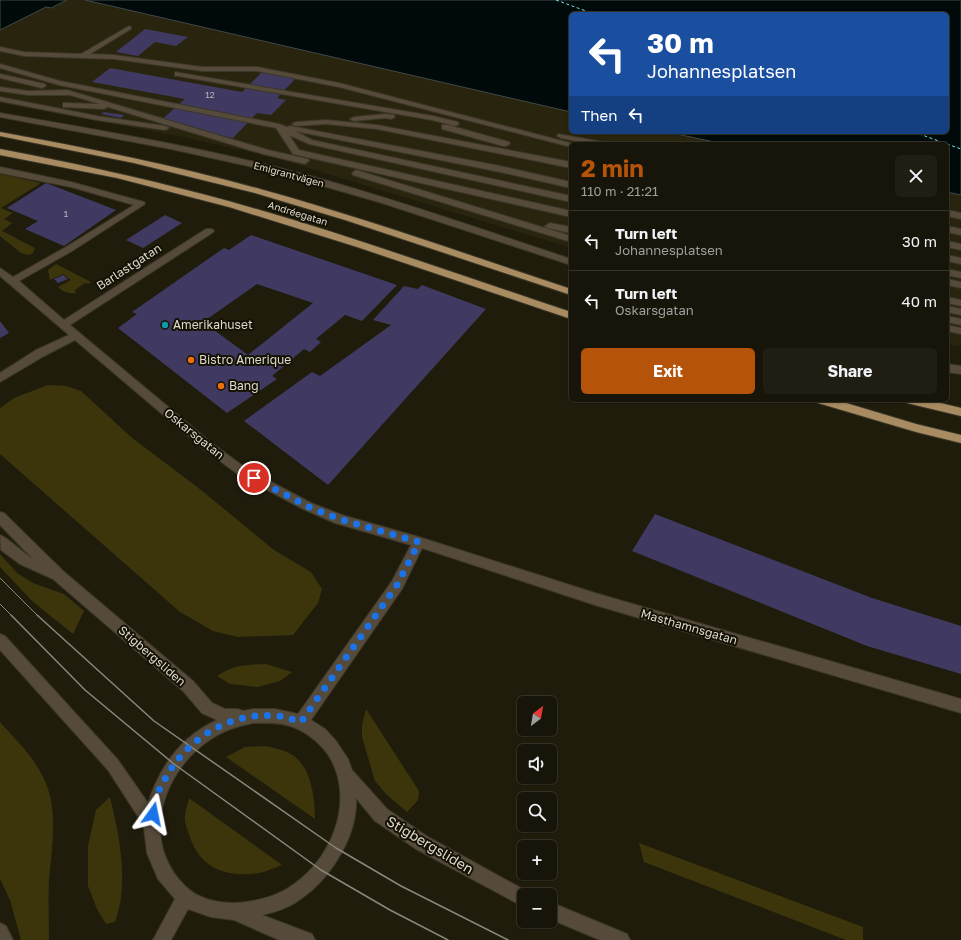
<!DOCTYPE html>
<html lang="en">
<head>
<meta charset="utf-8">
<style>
	body { margin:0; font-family:"Golos Text",sans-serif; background:#201e12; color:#f1f3f6; height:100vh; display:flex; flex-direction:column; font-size:15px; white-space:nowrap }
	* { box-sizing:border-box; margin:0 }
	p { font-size:13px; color:#9e9f9c }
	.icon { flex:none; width:22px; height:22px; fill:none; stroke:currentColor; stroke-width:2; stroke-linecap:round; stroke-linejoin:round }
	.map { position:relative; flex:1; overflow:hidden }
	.side { position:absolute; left:569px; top:142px; width:380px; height:260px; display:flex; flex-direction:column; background:#171509; border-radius:6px; box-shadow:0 1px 3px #0004,0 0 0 1px #36342a }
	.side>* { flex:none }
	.top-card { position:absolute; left:569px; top:12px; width:380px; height:122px; border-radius:6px; box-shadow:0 1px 3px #0004,0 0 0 1px #36342a; background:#1a4fa0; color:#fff; overflow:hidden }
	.needle { width:26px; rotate:31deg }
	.controls { position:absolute; left:517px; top:696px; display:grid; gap:8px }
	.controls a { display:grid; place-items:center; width:40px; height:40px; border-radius:6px; background:#171509; box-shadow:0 1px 3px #0004,0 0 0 1px #36342a; font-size:20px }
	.pin { position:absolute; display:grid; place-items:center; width:34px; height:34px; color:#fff; margin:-17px; border:2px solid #fff; border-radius:50%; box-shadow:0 1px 4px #0007 }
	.me { position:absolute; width:44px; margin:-22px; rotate:12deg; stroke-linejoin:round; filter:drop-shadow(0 0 3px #0008) }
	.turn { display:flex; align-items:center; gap:14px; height:84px; padding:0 12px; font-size:18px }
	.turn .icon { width:52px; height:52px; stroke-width:2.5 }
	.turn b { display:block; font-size:28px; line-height:34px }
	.then { display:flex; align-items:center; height:38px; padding:0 12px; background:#0003; gap:8px; font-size:15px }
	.round { display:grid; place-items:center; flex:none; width:42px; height:42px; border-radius:6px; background:#201e12 }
	.headline { display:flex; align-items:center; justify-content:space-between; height:68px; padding:0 12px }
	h1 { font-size:24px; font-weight:700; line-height:30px; color:#b45309 }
	.primary-button { display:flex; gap:8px; margin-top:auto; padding:8px 12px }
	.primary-button a { flex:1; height:46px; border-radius:6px; background:#b45309; color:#fff; font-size:16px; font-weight:700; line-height:46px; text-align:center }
	.primary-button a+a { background:#201e12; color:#f1f3f6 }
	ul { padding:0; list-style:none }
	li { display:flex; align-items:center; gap:12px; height:60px; padding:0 12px; border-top:1px solid #36342a }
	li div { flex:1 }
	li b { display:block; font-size:15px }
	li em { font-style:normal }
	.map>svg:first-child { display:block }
</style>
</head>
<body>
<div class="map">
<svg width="961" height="940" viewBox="0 0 961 940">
	<rect width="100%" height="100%" fill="#1f1c0c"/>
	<path fill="#29240e" d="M67,0H85L571,112V132H667L724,144H571V248L269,156L183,137L0,103V30L46,7L51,8Z
		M947,192L961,195V346L947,344Z"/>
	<path fill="#3c350c" d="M0,174L41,183L1,208L13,213L4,219L12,223L2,231L35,248L33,253L29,255L21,253L0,236Z
		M56,264L91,282L89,284L85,283L75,290L76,293C69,294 63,292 58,287L71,280L63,274L50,280L48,270Z
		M48,385L66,386L81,391L131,437L201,490L274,550L311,572L322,589L318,603L293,635L238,637L213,631L180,612L0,454V408L14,398Z
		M0,554L17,573L33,583L64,594L84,611L73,634L32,601L0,567Z
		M266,664L292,672L280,681L258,687L230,684L217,676C235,664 246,665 266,664Z
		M366,709L419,791L418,800L407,812L386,794L375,781L362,737V725Z
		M0,722C16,740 33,756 43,777C59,808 52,846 49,879C48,899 49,920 49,940H21L10,900L0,879Z
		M266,746C273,748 280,749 287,752C311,762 315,797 315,819L226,757L245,747Z
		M110,797C118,830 125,864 121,898C120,906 117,915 115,922L106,924L97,909L88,886V846L96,810Z
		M189,798L282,865C272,869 261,874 250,874C221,876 199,865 190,837C188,831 184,823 185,816C185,810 188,804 189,798Z
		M639,843L863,927V940H846L644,862Z"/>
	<path fill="#000a0b" stroke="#424946" d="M0,0H67L51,8L46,7L0,30Z
		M85,0H961V195L947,192V144H724L667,132H947V14H571V112Z"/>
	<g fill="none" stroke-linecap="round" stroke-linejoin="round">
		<path stroke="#7ce4e9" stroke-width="1" stroke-dasharray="3 2.5" stroke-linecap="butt" d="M556,0L594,14
			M914,132L947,144
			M947,144L961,149"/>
	</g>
	<path fill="#403a62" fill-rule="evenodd" d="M145,29L188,37L176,46L155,42L138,56L116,52Z
		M110,68L242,92L263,71L297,77L277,98L286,100L271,115L257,113L233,138L158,123L185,99L92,82Z
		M104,112L124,115L121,118L101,114Z
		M46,183L116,210L64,246L25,229L38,221L7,208Z
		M165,215L182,223L143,248L126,240Z
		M251,235L397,285L362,321L345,315L316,339L321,342L310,352L304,349L272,376L277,379L227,413L118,328L137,314L132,312L224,248L229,250ZM257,284L313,303L248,355L203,322Z
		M63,275L68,279L58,283L54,279Z
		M422,285L486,309L328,485L244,421L312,372L320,376L391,325L373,320L404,286L418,289Z
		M0,321L9,333L0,338Z
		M655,514L872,598L961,626V674L867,646L632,551Z"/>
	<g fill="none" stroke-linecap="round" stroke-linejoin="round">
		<g stroke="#3a3728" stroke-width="2">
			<path id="minor" d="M129,26L131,27V29L90,54L114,55L202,67H257L339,83L574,144H571V147L339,87L257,71H202L114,59L24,56L0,51V47L24,52L81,54Z
				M0,64L60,81L279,124L287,127L290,126L500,166L571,182V188L500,172L295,131L312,140L571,196V202L309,144L289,135L299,150L571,211V217L293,154L276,128L59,85L0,68Z
				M175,72L433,116L458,122L459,124L455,126L432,120L178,76H175Z
				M0,74L45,84L46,86L42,88L0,78Z
				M0,87L28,91L67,90L268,150L308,159L309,161L305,164L263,154L108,107L104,109L63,107V103H66L100,104L70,95H28L0,91Z
				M0,97L97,116L165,126L169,128L165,130L97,120L0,101Z
				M0,113C105,131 211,149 314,177C401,201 486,231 571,259V265L382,203L271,171L171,149L0,117Z
				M385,114L394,115L395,117L391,119L385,118L354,121L350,119L354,117Z
				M326,120L377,125L571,162V168L377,129L326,124L296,126L292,124L296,122Z
				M442,125H448L509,142L510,144L506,146H503L442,129Z
				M558,134L603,142L607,144H590L561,138L557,136Z
				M0,167L71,182L144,202L145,204L72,251L19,281L64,320L206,229H212L214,231L212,233L70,325L209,441L247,469L311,503L342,515L419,537L595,593L961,699V713L595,605L422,548L402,589L311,720L325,729L336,741L348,759L352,770L387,809L428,837L530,893L531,895H524V907L416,849L375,821L356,798C358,835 331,878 302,898C291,907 276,912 262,915L312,934L315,940H279L234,920L211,917L188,909L171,940H153L175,899L158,879L147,853L144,828L137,815L108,770L0,650V634L5,636L118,760L148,803C160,766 182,736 217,720L202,713L183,691L53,579L20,564L1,550L0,535C8,538 23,553 33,559L0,525V512L4,513L63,571L193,681L212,703L225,709H238L243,711L253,709H275L298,714L392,581L411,545L335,523L303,509L239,475L201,447L75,340L44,356L0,382V373L36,350L69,335L0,276V268L13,277L66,247L134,205L71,187L0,173ZM253,723C264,723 275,722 286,725C303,729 319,741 329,756C357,802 330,865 285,890C270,898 252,902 235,903C217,903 198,899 185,886C139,841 162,771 211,739C224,730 238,726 253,723Z
				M356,170L571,236V242L353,175L352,173Z
				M947,210L961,213V219L947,216Z
				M550,223L571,227V233L547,228L545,226Z
				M947,226L961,229V235L947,232Z
				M947,241L961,244V250L947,247Z
				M947,255L961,258V264L947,261Z
				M947,269L961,272V278L947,275Z
				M947,279L961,282V288L947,285Z
				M947,297L961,300V306L947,303Z
				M947,306L961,309V315L947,312Z
				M947,316L961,319V325L947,322Z
				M947,325L961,328V334L947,331Z
				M947,364L961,366V374L947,372Z
				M550,902L627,934L630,940H600L550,919Z
				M0,923L6,926L13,940H0Z"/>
		</g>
		<g stroke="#3a3728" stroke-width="2">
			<path id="highway" d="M0,132C87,148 174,165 260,189C365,218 468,255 571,289V295L345,220L255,193L134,163L0,136Z
				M0,149C69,162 138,177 206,195C330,228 450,272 571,312V319L357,247L229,207L117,178L0,155Z
				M816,400H836L916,424L961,435V443L916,432L818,403Z
				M905,400H928L961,408V416L911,404L907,403Z"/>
		</g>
		<use href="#minor" fill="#564a3a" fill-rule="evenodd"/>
		<use href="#highway" fill="#a88b61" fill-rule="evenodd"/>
		<path stroke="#8a877b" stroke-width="1" d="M0,578L38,616
			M0,604L12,616"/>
		<path stroke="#8a877b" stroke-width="1.5" d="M11,615L85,690L174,764L321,870L390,910L448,940
			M37,615L154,721L336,848L401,886L508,940"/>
	</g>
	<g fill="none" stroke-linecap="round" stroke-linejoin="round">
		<path stroke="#1a73e8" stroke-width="7" stroke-dasharray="0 12.6" d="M153,814C155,807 156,799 158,793C160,787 164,782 166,777C188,738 231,711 277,716C285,716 293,720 301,722L397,585L419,542L339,519L307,506L254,478"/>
	</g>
	<circle fill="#0f9aa8" stroke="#151204" stroke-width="1.5" cx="165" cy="325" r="4"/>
	<g fill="#e8710a" stroke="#151204" stroke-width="1.5">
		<circle cx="191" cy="360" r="4"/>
		<circle cx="221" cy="386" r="4"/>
	</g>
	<g text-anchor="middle" stroke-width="4" stroke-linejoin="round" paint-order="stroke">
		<g font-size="9" fill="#b6b3b5">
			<text x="210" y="98">12</text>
			<text x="66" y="217">1</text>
		</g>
		<g font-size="10" fill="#dddbd1" stroke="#151204">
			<text transform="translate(289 174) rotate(15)" y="4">Emigrantvägen</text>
			<text transform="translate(298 213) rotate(17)" y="4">Andréegatan</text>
		</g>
		<g font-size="12" fill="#dddbd1" stroke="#151204">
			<text transform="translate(129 267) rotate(-33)" y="4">Barlastgatan</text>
			<text transform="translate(194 434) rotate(39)" y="4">Oskarsgatan</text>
			<text transform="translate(689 627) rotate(16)" y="4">Masthamnsgatan</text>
			<text transform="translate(152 656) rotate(41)" y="4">Stigbergsliden</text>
		</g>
		<g font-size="12" fill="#dddbd1" stroke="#151204" text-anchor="start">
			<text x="173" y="329">Amerikahuset</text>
			<text x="199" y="364">Bistro Amerique</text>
			<text x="229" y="390">Bang</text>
		</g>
		<g font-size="14" fill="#dddbd1" stroke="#151204">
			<text transform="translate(430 845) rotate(31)" y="5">Stigbergsliden</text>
		</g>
	</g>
</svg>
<div class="controls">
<a><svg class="needle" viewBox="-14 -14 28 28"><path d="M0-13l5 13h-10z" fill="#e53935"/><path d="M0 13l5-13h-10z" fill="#9e9f9c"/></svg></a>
<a><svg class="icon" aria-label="sound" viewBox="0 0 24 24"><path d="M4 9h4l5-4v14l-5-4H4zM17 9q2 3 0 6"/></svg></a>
<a><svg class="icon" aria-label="search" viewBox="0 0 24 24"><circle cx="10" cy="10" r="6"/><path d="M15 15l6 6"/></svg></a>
<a>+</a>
<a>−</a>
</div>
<div class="pin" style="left:254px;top:478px;background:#d93025"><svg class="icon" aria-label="arrive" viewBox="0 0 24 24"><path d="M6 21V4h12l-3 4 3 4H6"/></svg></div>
<svg class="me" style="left:153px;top:814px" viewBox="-20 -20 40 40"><path d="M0-17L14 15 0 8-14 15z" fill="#1a73e8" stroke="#fff" stroke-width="4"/></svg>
<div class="top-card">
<div class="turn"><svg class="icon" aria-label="left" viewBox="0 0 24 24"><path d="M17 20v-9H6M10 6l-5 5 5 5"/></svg><div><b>30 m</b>Johannesplatsen</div></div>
<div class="then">Then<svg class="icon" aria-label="left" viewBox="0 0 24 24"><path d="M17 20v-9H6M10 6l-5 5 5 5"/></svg></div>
</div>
<section class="side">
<div class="headline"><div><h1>2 min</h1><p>110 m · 21:21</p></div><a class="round"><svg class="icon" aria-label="close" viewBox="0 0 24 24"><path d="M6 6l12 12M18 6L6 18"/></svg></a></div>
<ul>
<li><svg class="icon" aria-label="left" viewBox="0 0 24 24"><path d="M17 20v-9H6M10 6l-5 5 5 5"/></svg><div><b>Turn left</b><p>Johannesplatsen</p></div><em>30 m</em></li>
<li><svg class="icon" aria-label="left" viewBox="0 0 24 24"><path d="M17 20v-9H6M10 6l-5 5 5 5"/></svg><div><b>Turn left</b><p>Oskarsgatan</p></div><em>40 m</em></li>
</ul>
<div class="primary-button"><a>Exit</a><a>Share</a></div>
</section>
</div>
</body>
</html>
